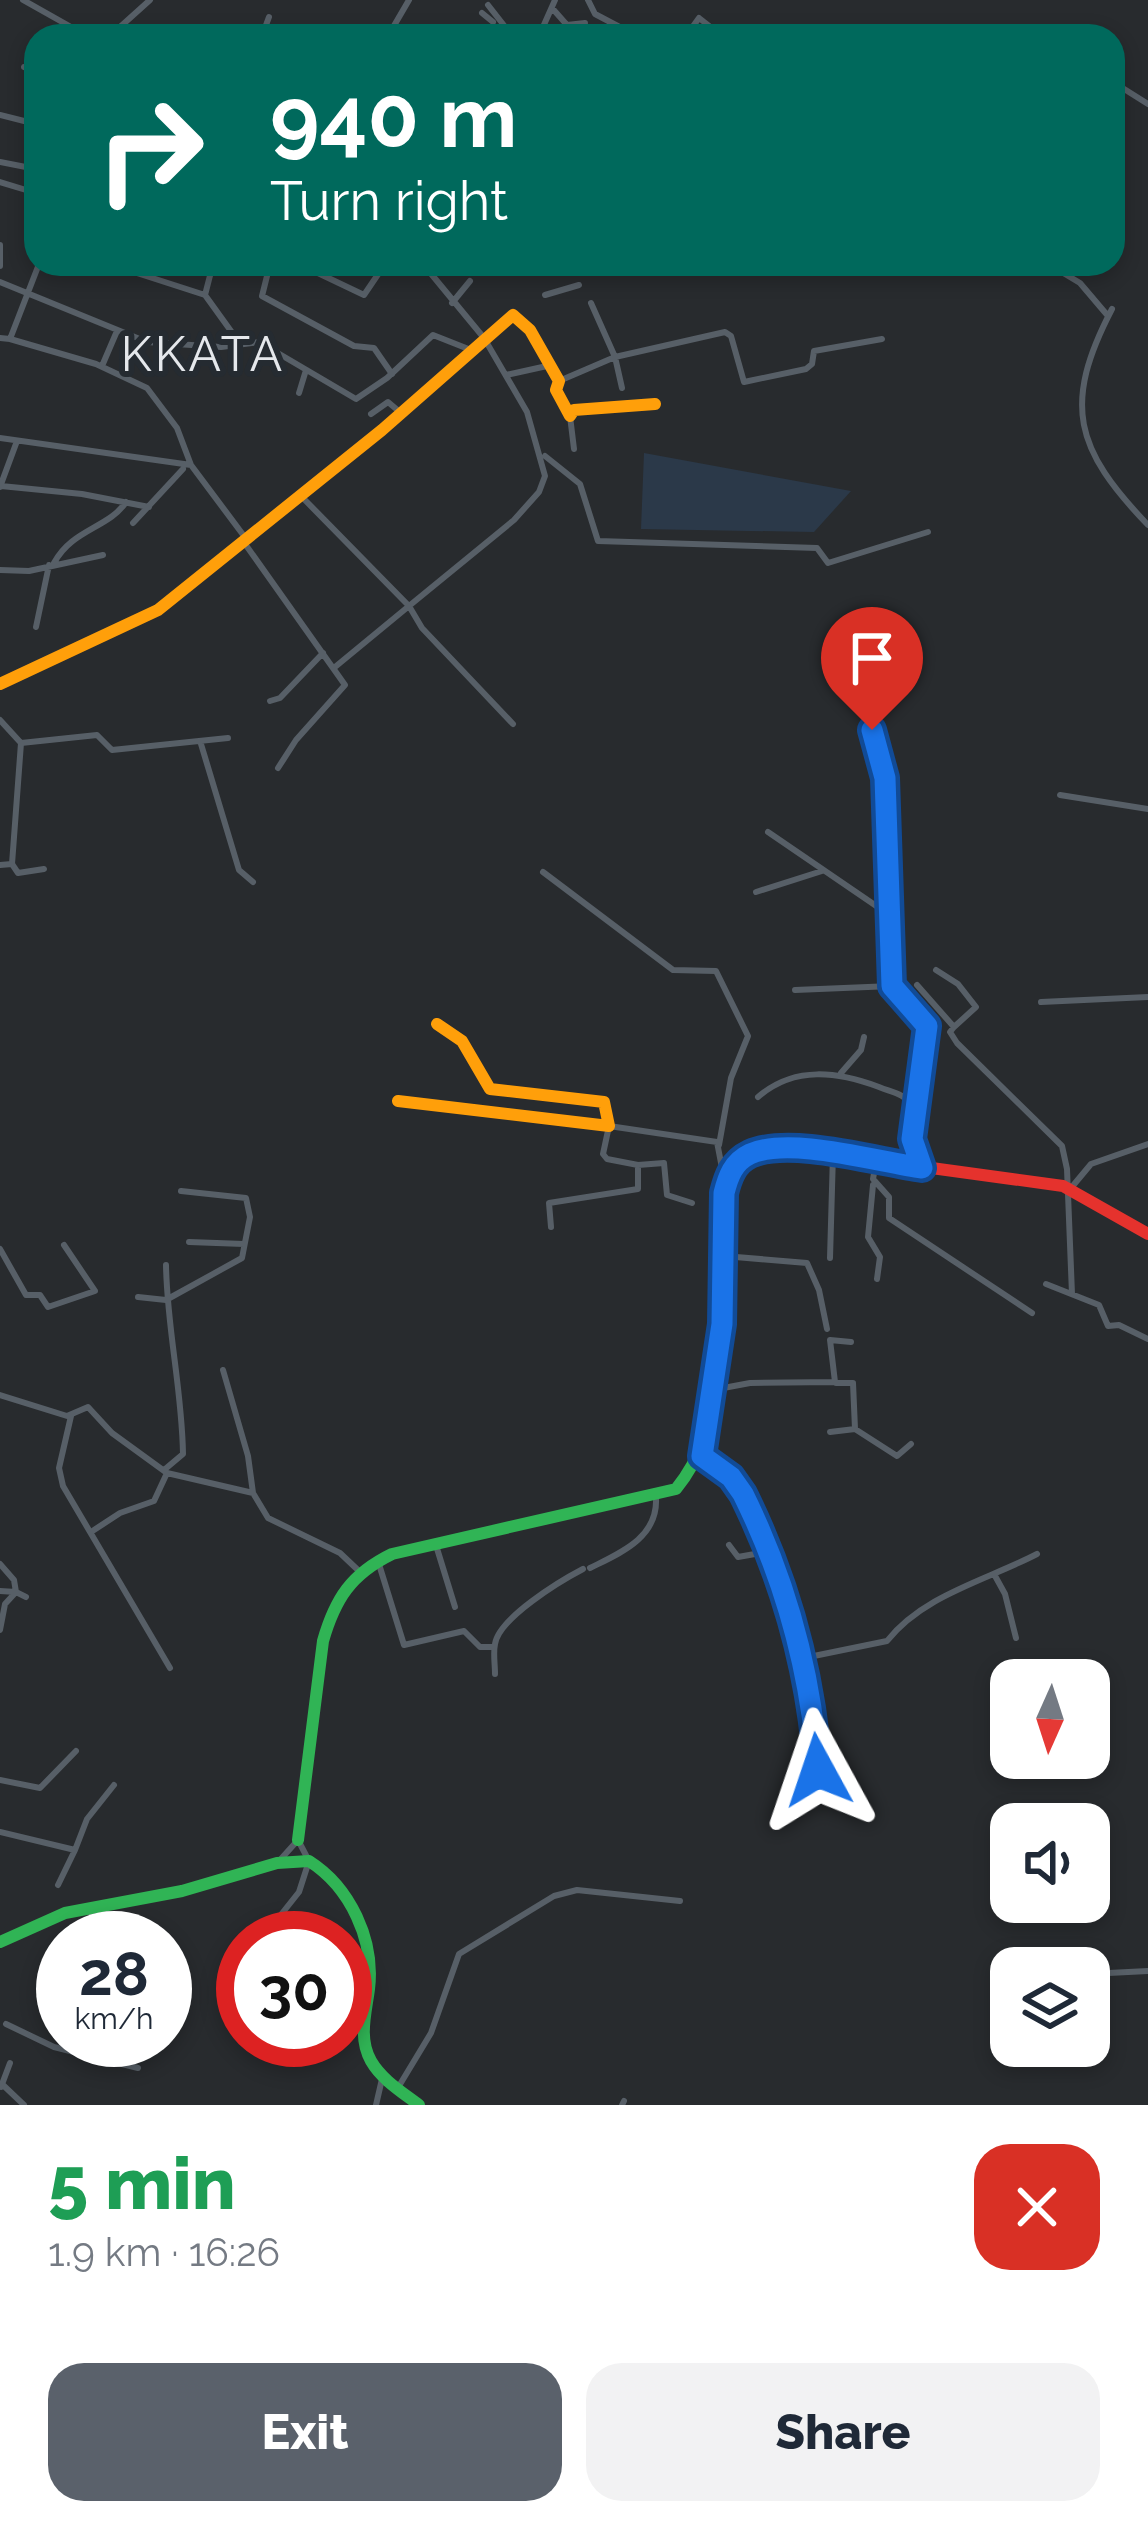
<!DOCTYPE html>
<html lang="en">
<head>
<meta charset="utf-8">
<style>
	body { margin:0; font-family:Raleway,sans-serif; background:#f2f2f3; color:#1f2937; height:100vh; display:flex; flex-direction:column; font-size:45px; white-space:nowrap }
	* { box-sizing:border-box; margin:0 }
	p { font-size:39px; color:#747a83 }
	.icon { flex:none; width:66px; height:66px; fill:none; stroke:currentColor; stroke-width:2; stroke-linecap:round; stroke-linejoin:round }
	.map { position:relative; height:2105px; overflow:hidden }
	.sheet { display:flex; flex-direction:column; background:#fff; flex:1 }
	.sheet>* { flex:none }
	.banner { position:absolute; left:24px; top:24px; width:1101px; height:252px; border-radius:36px; box-shadow:0 6px 18px #0003; background:#00695c; color:#fff; overflow:hidden }
	.needle { width:78px; rotate:183deg }
	.buttons { position:absolute; left:990px; top:1659px; display:grid; gap:24px }
	.buttons a { display:grid; place-items:center; width:120px; height:120px; border-radius:24px; background:#fff; box-shadow:0 6px 18px #0003; font-size:60px }
	.speed { position:absolute; left:36px; top:1911px; display:flex; gap:24px; font-size:60px; font-weight:700; text-align:center }
	.speed>* { display:grid; place-content:center; width:156px; height:156px; border-radius:50%; background:#fff; box-shadow:0 6px 18px #0003; line-height:1 }
	.speed small { font-size:30px; font-weight:400 }
	.speed .limit { border:18px solid #d22; background:#fff; color:#111 }
	.pin { position:absolute; display:grid; place-items:center; width:102px; height:102px; color:#fff; margin:-123px -51px; border-radius:50% 50% 50% 0; rotate:-45deg; box-shadow:0 0 12px #0007 }
	.pin .icon { rotate:45deg }
	.me { position:absolute; width:132px; margin:-66px; rotate:355deg; stroke-linejoin:round; filter:drop-shadow(0 0 9px #0008) }
	.turn { display:flex; align-items:center; gap:42px; height:252px; padding:0 48px; font-size:54px }
	.turn .icon { width:156px; height:156px; stroke-width:2.5 }
	.turn b { display:block; font-size:84px; line-height:102px }
	.round { display:grid; place-items:center; flex:none; width:126px; height:126px; border-radius:36px; background:#f2f2f3 }
	.summary { display:flex; align-items:center; justify-content:space-between; height:204px; padding:0 48px }
	h1 { font-size:72px; font-weight:800; line-height:90px; color:#1e9e55 }
	.primary-button { display:flex; gap:24px; margin-top:auto; padding:24px 48px }
	.primary-button a { flex:1; height:138px; border-radius:36px; background:#5a616b; color:#fff; font-size:48px; font-weight:800; line-height:138px; text-align:center }
	.primary-button a+a { background:#f2f2f3; color:#1f2937 }
	.map>svg:first-child { display:block }
</style>
</head>
<body>
<div class="map">
<svg width="1148" height="2105" viewBox="0 0 1148 2105">
	<rect width="100%" height="100%" fill="#282b2e"/>
	<path fill="#2b3949" d="M644,453L851,491L814,532L641,529Z"/>
	<g fill="none" stroke-linecap="round" stroke-linejoin="round">
		<path stroke="#575f67" stroke-width="6" d="M23,0L87,36
			M588,0L595,14L631,33
			M488,5L506,28
			M552,8L567,25L585,23
			M482,13L493,22
			M576,25L590,36
			M353,35L355,36
			M110,36L150,0
			M262,36L269,17
			M388,36L409,0
			M539,36L555,0
			M686,36L699,18L722,36
			M24,67L36,70
			M1113,82L1148,104
			M0,115L36,124
			M0,162L36,169
			M0,182L36,193
			M0,245V266
			M109,264L205,295
			M213,264L205,295L241,345
			M270,264L262,296L354,346L374,348L392,374
			M299,264L364,295L385,264
			M423,264L484,338L527,412L545,476L539,492L514,520L409,606L422,628L513,724
			M1060,271L1080,283L1108,316
			M0,282L147,342L221,347L259,342L356,399L387,378L433,335L471,350
			M545,295L579,285
			M452,303L470,281
			M591,303L615,357L622,388
			M1112,309C1062,405 1075,449 1148,525
			M0,338L10,339L39,264
			M10,339L96,364L147,388L177,428L191,465L244,536
			M102,366L117,331
			M506,375L547,366
			M559,381L615,357L725,332L731,336L744,382L806,369L812,364L814,351L882,339
			M299,393L306,370
			M371,414L388,402L401,413
			M570,416L574,449
			M0,438L191,465
			M545,456L580,484L598,541L817,548L828,563L928,532
			M1,486L82,494L149,507
			M0,487L17,441
			M301,496L409,606L335,667
			M133,523L183,469
			M243,541L345,685L296,740L278,768
			M54,563C72,529 109,528 126,502
			M0,570L29,571L103,555
			M36,627L49,565
			M858,672L885,778L892,986
			M270,701L280,698L323,653
			M0,720L21,743L12,864
			M21,743L97,735L112,750L228,738
			M201,744L239,870L253,882
			M1060,795L1148,809
			M768,832L888,914
			M0,865L12,864L18,873L44,869
			M543,872L673,970L716,971L748,1036L731,1078L719,1145
			M756,892L822,871
			M936,970L958,984L976,1007L954,1027
			M917,985L954,1027L950,1032L957,1043L1062,1146L1067,1169L1072,1294
			M795,990L892,986L927,1026L926,1061L914,1110
			M1041,1002L1148,997
			M841,1073L861,1050L864,1037
			M758,1097C795,1065 838,1072 879,1087C894,1093 902,1093 913,1105V1146L921,1165
			M876,1162L873,1179L889,1197V1218L1032,1313
			M638,1165L664,1163L667,1195L692,1203
			M873,1185L868,1237L880,1257L877,1279
			M1071,1188L1091,1164L1148,1144
			M551,1227L549,1203L638,1189V1165L607,1159L603,1154L609,1126L717,1142L725,1184
			M189,1242L244,1244
			M0,1249L26,1295H40L48,1307L95,1291L64,1245
			M724,1256L807,1263L819,1290L827,1329
			M830,1258L833,1154
			M1046,1284L1099,1305L1108,1326L1119,1325L1148,1339
			M138,1297L166,1300L242,1258L250,1217L246,1198L181,1191
			M223,1370L248,1456L253,1493
			M836,1383H853L855,1429L830,1432L855,1429L897,1456L911,1444
			M718,1389L750,1383L835,1382L830,1340L851,1342
			M0,1395L67,1416L88,1407L112,1433L167,1473L253,1493L268,1518L340,1553L359,1571
			M71,1416L59,1468L63,1486L170,1668
			M702,1456L731,1476L743,1494L800,1639L824,1791
			M164,1470L183,1454C182,1389 167,1329 166,1265
			M94,1530L120,1513L154,1501L167,1473
			M435,1542L455,1607
			M729,1545L738,1557L766,1552
			M378,1561L404,1645L464,1631L480,1647H494
			M0,1564L14,1580L16,1592L0,1591
			M590,1568C620,1553 658,1538 656,1498
			M994,1574L1005,1594L1016,1638
			M0,1630L5,1604L16,1592L26,1597
			M804,1658L887,1641C923,1595 987,1580 1037,1554
			M495,1674C495,1664 493,1653 495,1644C499,1618 560,1581 583,1569
			M0,1780L40,1788L76,1751
			M0,1832L75,1850L58,1885
			M75,1850L87,1819L114,1785
			M271,1938L276,1921L299,1892L309,1861L298,1840L280,1860
			M1089,1974L1148,1971
			M60,2012L63,2033
			M6,2024L54,2047L138,2068
			M3,2085L24,2105
			M399,2086L431,2033L459,1954L554,1896L577,1890L680,1901
			M1,2087L10,2063
			M376,2105L382,2079
			M622,2105L624,2101"/>
		<path stroke="#30b455" stroke-width="12" d="M298,1840L323,1641C335,1599 351,1574 392,1554L676,1489C702,1457 712,1421 717,1381
			M0,1942L65,1913L182,1891L277,1863L309,1861C350,1887 375,1940 369,1989C366,2013 358,2038 371,2061C382,2080 402,2092 419,2105"/>
		<path stroke="#ff9f0a" stroke-width="12" d="M0,684L158,610L382,430L513,315L530,330L559,381L556,390L570,416L574,410L655,404
			M398,1101L609,1126L604,1102L490,1089L462,1041L437,1024"/>
		<path stroke="#e5322d" stroke-width="12" d="M717,1381L724,1193C742,1145 769,1148 815,1152L1063,1186L1148,1234"/>
	</g>
	<g fill="none" stroke-linecap="round" stroke-linejoin="round">
		<g stroke="#114b97" stroke-width="30">
			<path id="route" d="M818,1770C811,1672 787,1583 743,1494L731,1477L702,1456L722,1324L724,1193C728,1177 733,1162 750,1154C790,1136 878,1162 922,1168L912,1139L927,1026L892,986L885,778L872,730"/>
		</g>
		<use href="#route" stroke="#1a73e8" stroke-width="21"/>
	</g>
	<g text-anchor="middle" stroke-width="12" stroke-linejoin="round" paint-order="stroke">
		<g font-size="48" letter-spacing="3" fill="#e5e8ec" stroke="#252b31">
			<text x="203" y="371">KKATA</text>
		</g>
	</g>
</svg>
<div class="buttons">
<a><svg class="needle" viewBox="-14 -14 28 28"><path d="M0-13l5 13h-10z" fill="#e53935"/><path d="M0 13l5-13h-10z" fill="#747a83"/></svg></a>
<a><svg class="icon" aria-label="sound" viewBox="0 0 24 24"><path d="M4 9h4l5-4v14l-5-4H4zM17 9q2 3 0 6"/></svg></a>
<a><svg class="icon" aria-label="layers" viewBox="0 0 24 24"><path d="M12 4l9 5-9 5-9-5zM3 14l9 5 9-5"/></svg></a>
</div>
<div class="speed"><div>28<small>km/h</small></div><div class="limit">30</div></div>
<div class="pin" style="left:872px;top:730px;background:#d93025"><svg class="icon" aria-label="arrive" viewBox="0 0 24 24"><path d="M6 21V4h12l-3 4 3 4H6"/></svg></div>
<svg class="me" style="left:818px;top:1770px" viewBox="-20 -20 40 40"><path d="M0-17L14 15 0 8-14 15z" fill="#1a73e8" stroke="#fff" stroke-width="4"/></svg>
<div class="banner">
<div class="turn"><svg class="icon" aria-label="right" viewBox="0 0 24 24"><path d="M7 20v-9h11M14 6l5 5-5 5"/></svg><div><b>940 m</b>Turn right</div></div>
</div>
</div>
<section class="sheet">
<div class="summary"><div><h1>5 min</h1><p>1.9 km · 16:26</p></div><a class="round" style="background:#d93025;color:#fff"><svg class="icon" aria-label="close" viewBox="0 0 24 24"><path d="M6 6l12 12M18 6L6 18"/></svg></a></div>
<div class="primary-button"><a>Exit</a><a>Share</a></div>
</section>
</body>
</html>
